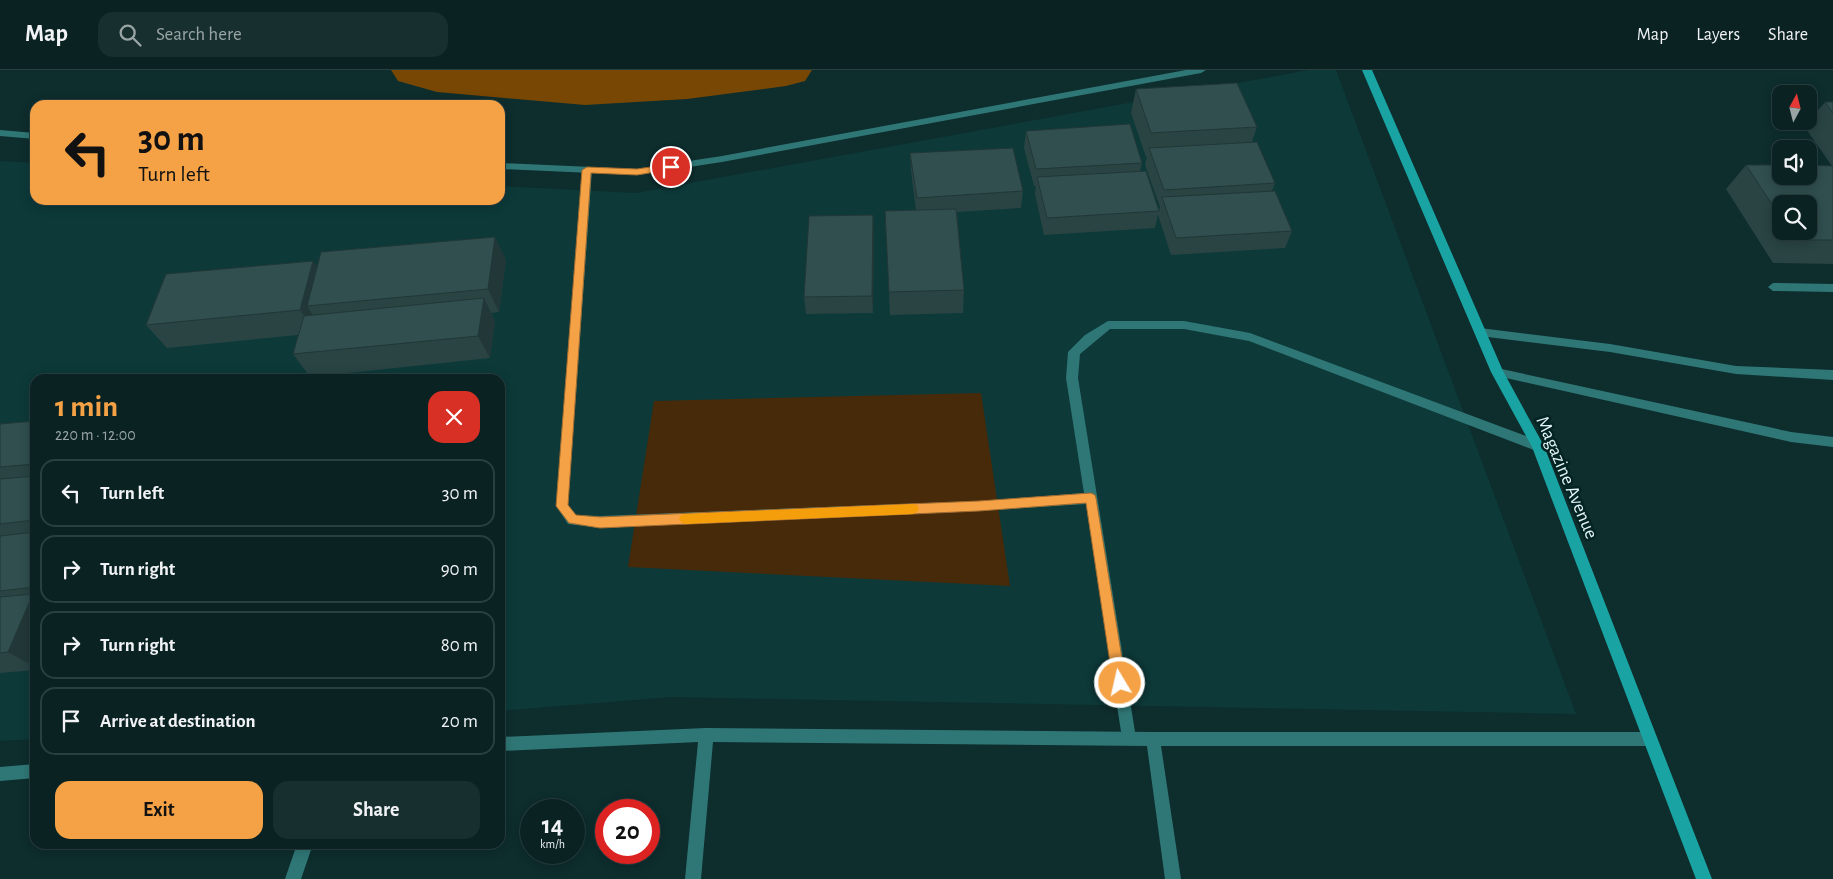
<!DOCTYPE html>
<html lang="en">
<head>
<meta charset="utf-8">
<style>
	body { margin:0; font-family:"Alegreya Sans",sans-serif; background:#182f2f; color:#f1f3f6; height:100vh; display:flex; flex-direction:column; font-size:19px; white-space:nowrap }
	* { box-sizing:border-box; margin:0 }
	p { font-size:16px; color:#99a4a5 }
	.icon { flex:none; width:28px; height:28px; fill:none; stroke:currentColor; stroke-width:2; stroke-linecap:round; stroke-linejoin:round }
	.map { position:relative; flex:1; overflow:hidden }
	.panel { position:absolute; left:30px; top:304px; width:475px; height:475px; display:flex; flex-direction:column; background:#0a2222; border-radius:15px; box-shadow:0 2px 12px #0003,0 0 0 1px #2a3f40 }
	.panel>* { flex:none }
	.top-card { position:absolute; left:30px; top:30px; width:475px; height:105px; border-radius:15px; box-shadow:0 2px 12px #0003,0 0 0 1px #2a3f40; background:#f5a246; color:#111; overflow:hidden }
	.needle { width:32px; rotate:7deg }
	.controls { position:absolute; left:1772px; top:15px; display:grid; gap:10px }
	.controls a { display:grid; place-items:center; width:45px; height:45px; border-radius:10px; background:#0a2222; box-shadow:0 2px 12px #0003,0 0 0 1px #2a3f40; font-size:25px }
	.speed { position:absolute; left:520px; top:729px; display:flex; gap:10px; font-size:25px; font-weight:700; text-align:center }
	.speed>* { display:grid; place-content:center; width:65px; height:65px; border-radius:50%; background:#0a2222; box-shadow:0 2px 12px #0003,0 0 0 1px #2a3f40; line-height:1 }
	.speed small { font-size:12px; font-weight:400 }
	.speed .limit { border:8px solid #d22; background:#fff; color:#111 }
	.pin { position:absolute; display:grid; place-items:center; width:42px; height:42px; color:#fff; margin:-21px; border:2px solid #fff; border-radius:50%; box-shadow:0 1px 5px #0007 }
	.me { position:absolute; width:55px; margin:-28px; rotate:351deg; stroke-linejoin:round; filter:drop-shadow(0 0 4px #0008) }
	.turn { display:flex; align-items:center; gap:18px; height:105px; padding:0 25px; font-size:22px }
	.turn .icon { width:65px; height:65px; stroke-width:2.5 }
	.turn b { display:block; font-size:35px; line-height:42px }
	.round { display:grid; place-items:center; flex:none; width:52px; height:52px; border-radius:15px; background:#182f2f }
	.headline { display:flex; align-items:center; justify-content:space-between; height:85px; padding:0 25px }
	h1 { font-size:30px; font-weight:600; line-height:38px; color:#f5a246 }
	.action { display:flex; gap:10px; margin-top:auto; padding:10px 25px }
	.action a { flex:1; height:58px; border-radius:15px; background:#f5a246; color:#111; font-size:20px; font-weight:600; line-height:58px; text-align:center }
	.action a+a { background:#182f2f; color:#f1f3f6 }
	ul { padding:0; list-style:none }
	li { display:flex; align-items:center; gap:15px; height:68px; margin:0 10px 8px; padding:0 15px; border:2px solid #2a3f40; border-radius:15px }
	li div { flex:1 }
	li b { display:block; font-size:19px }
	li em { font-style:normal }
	header { display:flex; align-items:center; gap:30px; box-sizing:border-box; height:70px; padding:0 25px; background:#0a2222; border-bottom:1px solid #2a3f40 }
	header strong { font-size:24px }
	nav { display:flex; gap:28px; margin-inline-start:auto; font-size:18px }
	.search { width:350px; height:45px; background:#182f2f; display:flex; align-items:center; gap:12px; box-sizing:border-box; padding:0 18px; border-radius:15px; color:#99a4a5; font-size:19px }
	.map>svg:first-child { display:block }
</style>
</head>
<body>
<header>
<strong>Map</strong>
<div class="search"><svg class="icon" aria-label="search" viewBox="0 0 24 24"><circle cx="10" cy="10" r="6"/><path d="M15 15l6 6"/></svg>Search here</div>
<nav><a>Map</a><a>Layers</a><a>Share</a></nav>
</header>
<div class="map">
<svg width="1833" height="809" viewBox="0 0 1833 809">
	<rect width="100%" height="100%" fill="#0e2d2d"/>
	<path fill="#0d3939" d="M1309,0H1336L1576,644L671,627L500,641V309H35V669L0,671V91L35,93V130H500V116L636,123Z"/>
	<path fill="#472a0a" d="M981,323L1010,516L628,497L654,331Z"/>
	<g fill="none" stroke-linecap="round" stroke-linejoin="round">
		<path fill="#784704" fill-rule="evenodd" d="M391,0H812L805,11L786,16L687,29L585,35L437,22L398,11Z"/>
		<path fill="#2f7776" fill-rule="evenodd" d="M587,97L592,100L568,435L576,445L600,446L979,431L1084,423L1066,308L1068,282L1085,265L1108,251H1184L1250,263L1542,372L1544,376L1542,380H1534L1249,271L1184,259H1110L1080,284L1078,308L1136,668L1134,673L1129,675L1124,673L1122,668L1086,434L979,441L600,458L568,454L556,436L582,100Z
			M1773,213L1833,214V222L1773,221L1768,217Z"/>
		<path fill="#2f7776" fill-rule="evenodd" d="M1186,0H1206L1201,3L722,92L637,105L500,99V93L637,99L722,86Z
			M0,60L35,63V69L0,66Z
			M1480,258L1610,274L1736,296L1833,300V310L1736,304L1610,282L1480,266L1474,262Z
			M1497,298L1791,362L1833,367V377L1791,372L1497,306L1491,302Z
			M706,658L1153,662H1650L1655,664L1657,669L1655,674L1650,676H1161L1181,809H1165L1147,676L713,672L701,809H685L698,672L500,681V667Z
			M35,694V708L0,711V697Z
			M297,774H313L301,809H285Z"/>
		<path fill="#19a4a3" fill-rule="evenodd" d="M1362,0H1372L1503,301L1544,376L1712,809H1696L1532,377L1491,302Z"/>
	</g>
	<path fill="#294443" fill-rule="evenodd" d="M1136,19L1257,57L1252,72L1275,113L1272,121L1292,161L1285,178L1171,185L1158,145L1155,158L1044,165L1035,124L1036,116H1034L1024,78L1026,61L1142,93L1140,101L1159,141L1160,137L1145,95L1147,87H1146L1131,43Z
		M1825,32H1833V194L1773,193L1726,119L1746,95L1832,96L1804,56ZM1781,134L1809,161H1781Z
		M910,83L1023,121L1021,138L957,142L964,220L963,243L890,245L885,141L916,140L911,101Z
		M874,162L873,243L806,244L804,227Z
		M495,167L506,190L499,242L491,243L495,251L490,288L310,307L293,284L298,265L167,278L146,255L317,196Z
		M35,351V600L0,603V354Z"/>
	<path fill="#223737" d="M873,145L874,162L873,243L872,226Z
		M495,167L506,190L499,242L488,219Z
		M313,191L329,214L307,236L319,254L317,263L300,240Z
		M484,228L495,251L490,288L478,266Z
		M33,524L35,525V597L8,582Z"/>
	<path fill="#304f4e" stroke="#223737" d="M1237,13L1257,57L1151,63L1136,19Z
		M1825,32H1833V43Z
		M1130,54L1142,93L1036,99L1026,61Z
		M1257,72L1275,113L1164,120L1149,78Z
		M1013,78L1023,121L917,128L910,83Z
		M1746,95H1781V106H1809V95L1833,96V170H1796L1790,161H1809V134H1781V148Z
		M1146,101L1159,141L1047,148L1037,107Z
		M1275,121L1292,161L1176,168L1162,127Z
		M956,139L964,220L889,222L885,141Z
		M873,145L872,226L804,227L809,146Z
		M495,167L488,219L307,236L321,182Z
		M313,191L300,240L146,255L166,204Z
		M484,228L478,266L293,284L304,246Z
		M35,351V394L0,397V354Z
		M35,406V450L0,454V409Z
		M35,462V517L0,521V466Z
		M33,524L8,582L0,583V527Z"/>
	<path fill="#f5a246" stroke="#9f692e" d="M671,94L675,97L674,99L637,105L591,103L568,435L576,445L600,447L979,431L1091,423L1095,425L1096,428L1126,613L1124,617L1120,619L1115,617L1113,613L1086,433L979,441L600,458L569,453L556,436L582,100L587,97L637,99Z"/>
	<path fill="#f59e0b" d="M913,434L917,435L919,439L917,442L913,444L685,454L681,452L679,449L681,445L685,444Z"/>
	<g text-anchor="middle" stroke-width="5" stroke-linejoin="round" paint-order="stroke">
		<g font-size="19" fill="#e4f5f5" stroke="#042323">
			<text transform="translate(1568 407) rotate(67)" y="7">Magazine Avenue</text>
		</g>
	</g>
</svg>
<div class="controls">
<a><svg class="needle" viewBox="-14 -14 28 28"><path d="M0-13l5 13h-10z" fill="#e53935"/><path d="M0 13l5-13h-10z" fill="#99a4a5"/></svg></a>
<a><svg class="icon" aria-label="sound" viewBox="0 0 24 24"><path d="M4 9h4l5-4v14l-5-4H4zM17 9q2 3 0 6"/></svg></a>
<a><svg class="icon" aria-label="search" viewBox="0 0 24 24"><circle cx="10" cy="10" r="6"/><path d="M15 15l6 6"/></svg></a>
</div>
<div class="speed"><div>14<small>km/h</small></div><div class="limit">20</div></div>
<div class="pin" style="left:671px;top:97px;background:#d93025"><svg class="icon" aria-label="arrive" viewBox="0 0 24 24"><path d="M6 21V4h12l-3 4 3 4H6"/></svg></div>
<svg class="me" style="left:1120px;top:613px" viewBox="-20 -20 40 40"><circle r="17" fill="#f5a246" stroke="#fff" stroke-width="3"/><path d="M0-11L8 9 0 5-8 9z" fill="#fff"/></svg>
<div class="top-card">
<div class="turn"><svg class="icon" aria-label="left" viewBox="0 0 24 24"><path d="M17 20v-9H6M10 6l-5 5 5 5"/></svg><div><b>30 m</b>Turn left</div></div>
</div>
<section class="panel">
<div class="headline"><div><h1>1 min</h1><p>220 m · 12:00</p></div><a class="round" style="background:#d93025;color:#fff"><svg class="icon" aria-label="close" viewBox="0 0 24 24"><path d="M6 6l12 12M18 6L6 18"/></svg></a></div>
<ul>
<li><svg class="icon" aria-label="left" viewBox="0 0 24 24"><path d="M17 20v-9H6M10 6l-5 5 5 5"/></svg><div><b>Turn left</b></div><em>30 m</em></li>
<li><svg class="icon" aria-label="right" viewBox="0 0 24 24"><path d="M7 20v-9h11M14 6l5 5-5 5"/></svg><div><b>Turn right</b></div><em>90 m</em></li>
<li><svg class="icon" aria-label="right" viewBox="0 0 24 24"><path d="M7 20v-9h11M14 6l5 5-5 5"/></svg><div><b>Turn right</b></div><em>80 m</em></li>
<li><svg class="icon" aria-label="arrive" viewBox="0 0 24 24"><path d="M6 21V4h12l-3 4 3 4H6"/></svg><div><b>Arrive at destination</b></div><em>20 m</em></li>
</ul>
<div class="action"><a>Exit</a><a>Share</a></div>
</section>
</div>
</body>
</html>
